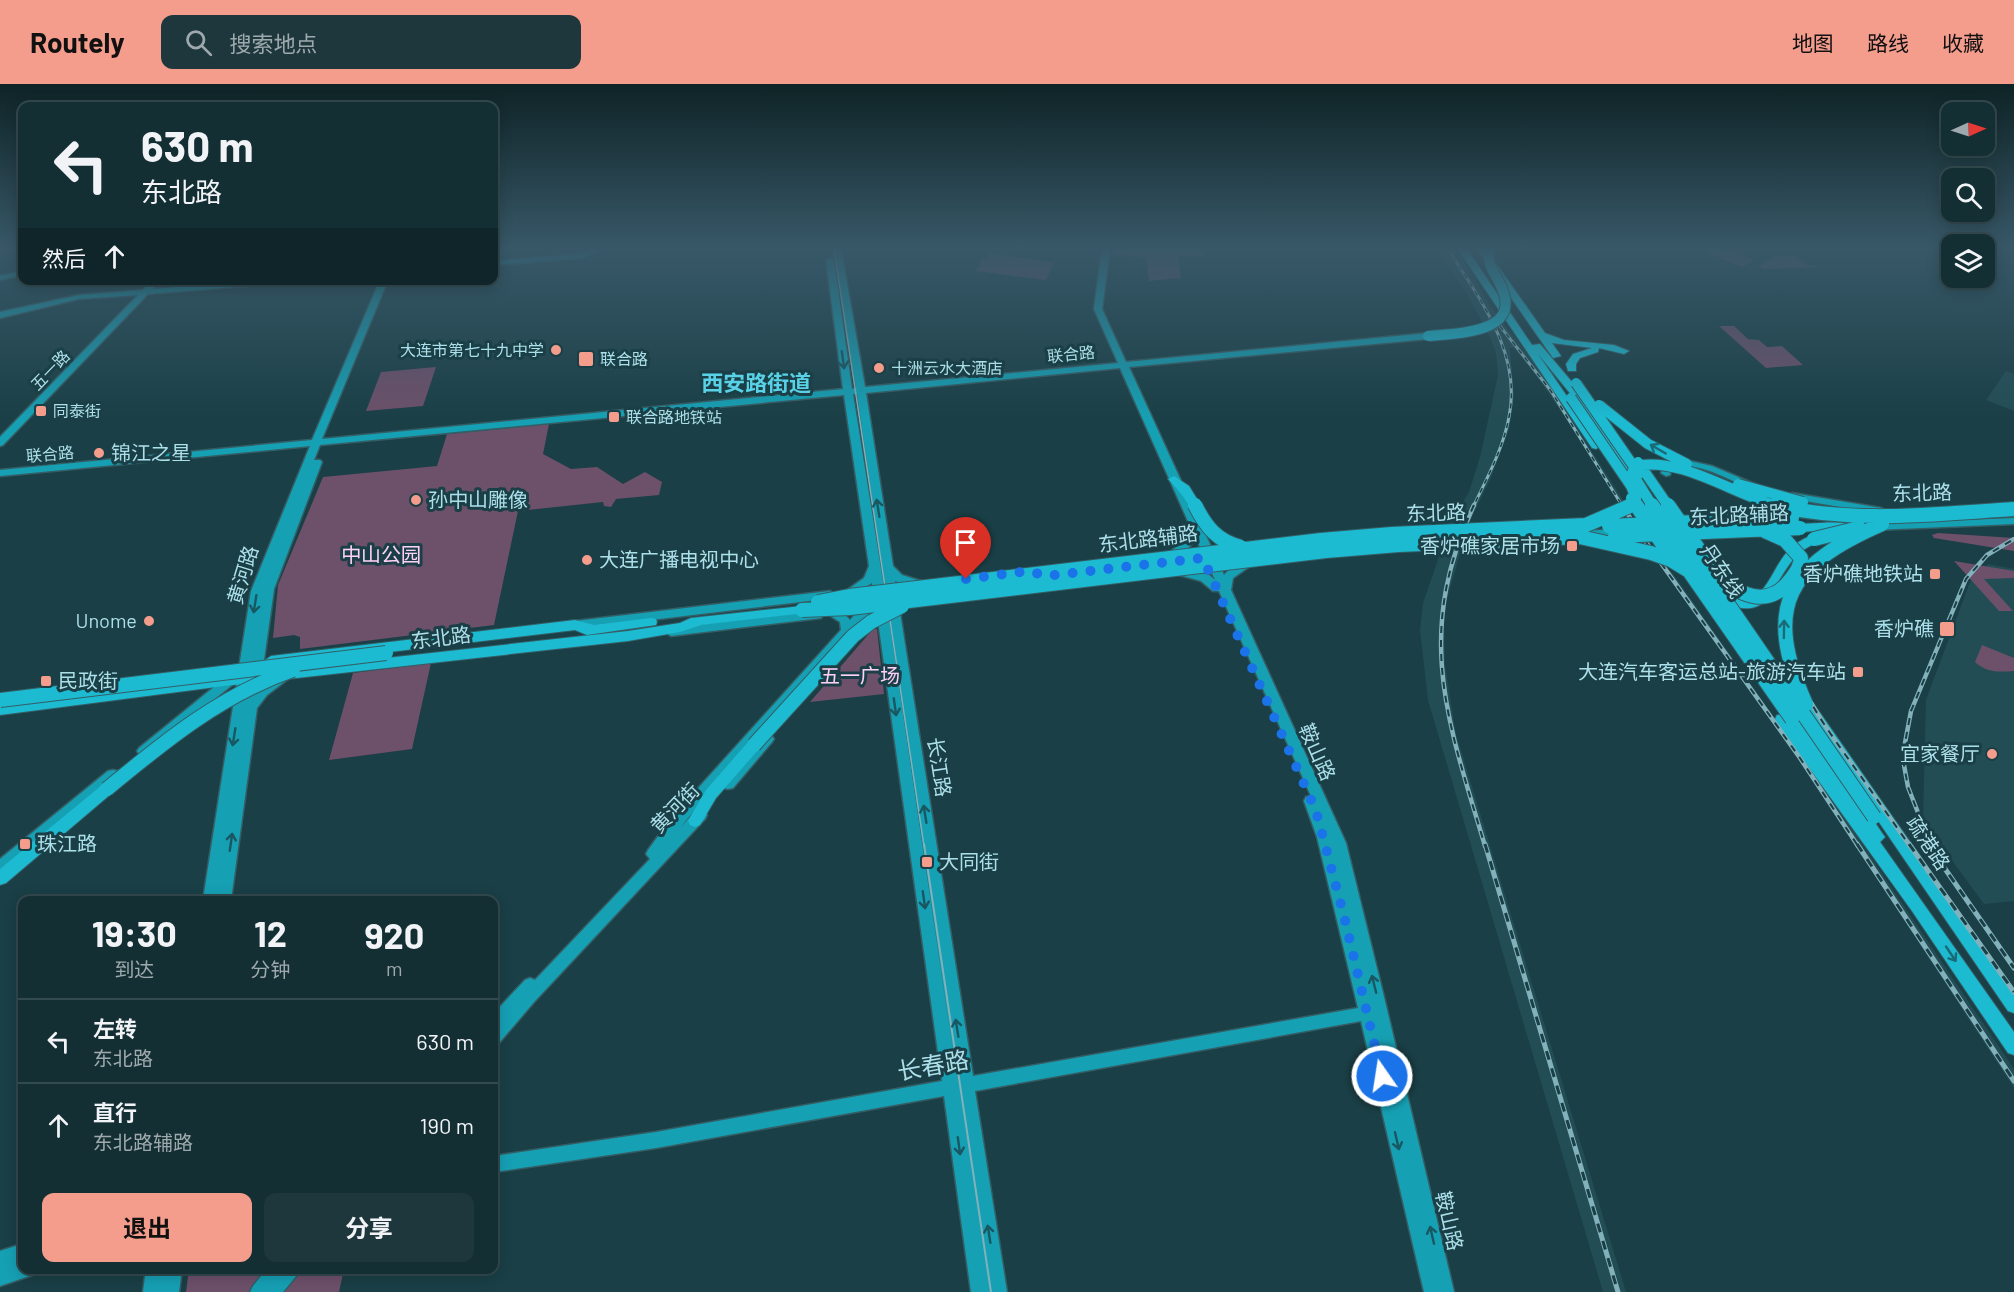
<!DOCTYPE html>
<html lang="zh">
<head>
<meta charset="utf-8">
<style>
	body { margin:0; font-family:Barlow,"Noto Sans SC",sans-serif; background:#1d373c; color:#f1f3f6; height:100vh; display:flex; flex-direction:column; font-size:22px; white-space:nowrap }
	* { box-sizing:border-box; margin:0 }
	p { font-size:20px; color:#9da9ac }
	.icon { flex:none; width:33px; height:33px; fill:none; stroke:currentColor; stroke-width:2; stroke-linecap:round; stroke-linejoin:round }
	.map { position:relative; flex:1; overflow:hidden }
	.sheet { position:absolute; left:18px; top:812px; width:480px; height:378px; display:flex; flex-direction:column; background:#142f34; border-radius:12px; box-shadow:0 3px 15px #0003,0 0 0 2px #334a4f }
	.sheet>* { flex:none }
	.banner { position:absolute; left:18px; top:18px; width:480px; height:183px; border-radius:12px; box-shadow:0 3px 15px #0003,0 0 0 2px #334a4f; background:#142f34; color:#f1f3f6; overflow:hidden }
	.needle { width:39px; rotate:87deg }
	.tools { position:absolute; left:1941px; top:18px; display:grid; gap:12px }
	.tools a { display:grid; place-items:center; width:54px; height:54px; border-radius:12px; background:#142f34; box-shadow:0 3px 15px #0003,0 0 0 2px #334a4f; font-size:30px }
	.pin { position:absolute; display:grid; place-items:center; width:51px; height:51px; color:#fff; margin:-62px -26px; border-radius:50% 50% 50% 0; rotate:-45deg; box-shadow:0 0 6px #0007 }
	.pin .icon { rotate:45deg }
	.me { position:absolute; width:66px; margin:-33px; rotate:347deg; stroke-linejoin:round; filter:drop-shadow(0 0 4px #0008) }
	.turn { display:flex; align-items:center; gap:21px; height:126px; padding:0 24px; font-size:27px }
	.turn .icon { width:78px; height:78px; stroke-width:2.5 }
	.turn b { display:block; font-size:42px; line-height:51px }
	.then { display:flex; align-items:center; height:57px; padding:0 24px; background:#0003; gap:12px; font-size:22px }
	.eta { display:flex; justify-content:space-evenly; align-items:center; height:102px; text-align:center }
	.eta b { font-size:36px; font-weight:700; line-height:42px }
	.button { display:flex; gap:12px; margin-top:auto; padding:12px 24px }
	.button a { flex:1; height:69px; border-radius:12px; background:#f49d8d; color:#111; font-size:24px; font-weight:700; line-height:69px; text-align:center }
	.button a+a { background:#1d373c; color:#f1f3f6 }
	ul { padding:0; list-style:none }
	li { display:flex; align-items:center; gap:18px; height:84px; padding:0 24px; border-top:2px solid #334a4f }
	li div { flex:1 }
	li b { display:block; font-size:22px }
	li em { font-style:normal }
	header { display:flex; align-items:center; gap:36px; box-sizing:border-box; height:84px; padding:0 30px; background:#f49d8d; color:#111 }
	header strong { font-size:28px }
	nav { display:flex; gap:33px; margin-inline-start:auto; font-size:21px }
	.search { width:420px; height:54px; background:#1d373c; display:flex; align-items:center; gap:15px; box-sizing:border-box; padding:0 21px; border-radius:12px; color:#9da9ac; font-size:22px }
	.map>svg:first-child { display:block }
</style>
</head>
<body>
<header>
<strong>Routely</strong>
<div class="search"><svg class="icon" aria-label="search" viewBox="0 0 24 24"><circle cx="10" cy="10" r="6"/><path d="M15 15l6 6"/></svg>搜索地点</div>
<nav><a>地图</a><a>路线</a><a>收藏</a></nav>
</header>
<div class="map">
<svg width="2014" height="1208" viewBox="0 0 2014 1208">
	<rect width="100%" height="100%" fill="#1a3f46"/>
	<path fill="#234d55" d="M1456,165L1490,221L1547,297L1625,419L1619,420L1589,369L1541,298L1514,264H1510L1514,312L1509,346L1490,396L1469,439L1456,443L1466,423L1461,421L1469,408L1480,373L1498,291L1496,269L1490,253L1466,208L1437,166Z
		M2006,287L2014,290V327L1986,316Z
		M1462,463L1447,515L1444,536L1445,581L1456,650L1626,1208H1603L1428,616L1420,546L1423,519L1442,464Z
		M1988,480L2014,485V817L1984,820L1923,737L1926,616L1970,498Z
		M1664,487H1671L1823,702L2014,985V1004L1797,673Z"/>
	<path fill="#6d506a" d="M1111,165H1203L1204,172H1178L1181,194L1149,197L1146,174L1110,170Z
		M1726,165L1753,176L1743,183L1710,171L1704,165Z
		M990,169L1054,179L1046,196L976,187L983,174L986,175Z
		M1775,172H1796L1806,181L1821,183L1763,185L1758,183Z
		M1719,242H1734L1748,255L1759,256L1767,263L1782,262L1803,281L1766,284Z
		M436,283L423,322L366,327L381,288Z
		M549,340L543,370L571,385L597,383L623,400L645,388L662,398L659,411L616,415L611,423L604,422L603,418L518,427L494,541L300,565V553L294,551L273,554L278,501L323,393L437,382L447,350Z
		M1938,449L2014,454V467L1934,454L1932,451Z
		M1954,477L2014,487V494L1984,495L2013,527H1999Z
		M873,545H877L884,610L810,618Z
		M1982,561L2014,574V587C1999,588 1987,589 1975,578Z
		M431,579L412,665L329,676L353,589Z
		M189,1185H269L250,1208H186Z
		M298,1185H344L339,1208H279Z"/>
	<g fill="none" stroke-linecap="round" stroke-linejoin="round">
		<g stroke="#345e65" stroke-width="3">
			<path id="major" d="M591,165H603L582,174L494,181V177L581,170Z
				M833,165H841L865,303L1118,279L1094,225L1102,165H1110L1102,225L1126,278L1428,249L1432,252L1428,255L1129,283L1224,491C1231,483 1241,477 1252,473L1257,477L1233,494L1231,506L1346,759L1384,913L1454,1208H1424L1361,937L975,1007L1007,1208H989L960,1009L989,1208H971L944,1012L656,1064L494,1088V1072L656,1048L942,997L876,522L681,743C687,735 694,724 705,727L707,731L705,735L534,918L499,959L494,961V929L525,896L530,894L535,896L650,775L646,770L648,766L673,732L841,546L840,538L826,529L828,518H836L838,527L845,531L850,536L870,514L874,513L872,499L849,513L843,509L864,494L869,482L844,311L320,361L314,376H320L322,378L274,505L260,604L278,592H286L288,595L267,611L257,624L231,816H203L237,597L147,670H139L137,667L139,664L230,590H238L251,507L310,362L0,392V386L312,356L380,196H388L322,355L843,305L826,176L830,174L834,176L852,305L856,304ZM1120,284L1191,444L1186,447L1183,457L1168,470L1169,473C1181,474 1192,463 1195,452L1215,496L1209,491L1180,483L1175,487L1176,490L1201,497L1213,507H1219L1311,712L1306,713L1304,717L1317,753L1358,924L973,992L895,497L920,505L926,501L924,498L902,491L893,482L866,309ZM853,310H857L957,995L888,528Z
				M22,187V191L0,196V192Z
				M152,196H161L153,205L259,196H300L296,198L148,210L3,361L0,362V353L138,211L79,215L0,234V228L79,211L143,206Z
				M1685,376L1712,382L1757,401L1752,404L1748,403C1726,395 1694,374 1671,386L1670,391L1666,392L1661,389L1663,383L1671,378Z
				M1792,409L1881,424L1886,427L1881,430L1788,414L1787,412Z
				M2014,434V440L1874,446L1869,443L1874,440Z
				M1625,445L1629,446L1630,448L1629,450L1579,453L1574,450L1579,447Z
				M830,507L836,511L834,514L575,545L569,541L575,537Z
				M817,527L821,528L823,531L821,534L671,552L665,548L671,544Z
				M768,650L772,652L774,655L772,658L733,704L728,705L723,704L722,700L723,696L764,652Z
				M113,686L118,687L119,691L118,695L5,787L0,789V775L108,687Z
				M22,1160V1185H35L32,1191L0,1202V1167Z
				M146,1185H164L161,1208H143Z
				M164,1185H182L179,1208H161Z
				M267,1185H300L297,1191L283,1208H250L253,1202Z"/>
		</g>
		<g stroke="#345e65" stroke-width="2">
			<path id="highway" d="M1458,165H1467L1532,261L1540,260L1577,304L1641,396L1639,398H1631L1569,308L1538,270L1601,362L1596,365L1592,364Z
				M1477,165H1486L1545,249L1564,256L1614,261L1629,267L1624,270L1599,264L1598,268L1580,274L1576,280V287H1568L1566,280L1573,270L1592,264L1552,259L1561,272L1553,274Z
				M1174,392L1189,402L1200,420L1198,423H1190C1182,410 1177,405 1168,395Z
				M1858,437L1862,438L1864,441L1862,444L1800,448L1794,444L1800,440Z
				M1814,451L1820,455L1818,458C1810,462 1801,466 1795,473C1766,508 1771,540 1715,516L1713,513L1715,510C1727,507 1739,521 1751,515C1777,501 1774,463 1814,451Z
				M802,522L808,526L806,529L701,541L680,548L628,557L224,602L0,631V621L224,592L628,547L680,539L691,534Z
				M651,534L656,535L657,538L656,541L587,551L575,546L271,582L264,577L271,572L575,536L594,541Z
				M1806,615L1811,616L2014,907V929L2008,927L1801,624L1799,620L1801,616Z
				M1789,617L1794,618L1882,749L1885,753L1880,758L2014,948V971L2008,969L1912,827L1777,639L1775,635L1777,631H1787L1797,645L1782,622L1784,618Z
				M754,656L759,657L761,661L759,665L716,714L700,741L695,743L690,741L688,737L706,706L749,657Z
				M107,699L112,701L114,705L112,709L6,799L0,801V785L102,701Z"/>
		</g>
		<use href="#major" fill="#16a0b4" fill-rule="evenodd"/>
		<use href="#highway" fill="#1cbbd2" fill-rule="evenodd"/>
		<path stroke="#82b1bb" stroke-width="1.5" d="M834,165L924,762"/>
		<path stroke="#82b1bb" stroke-width="2" d="M924,760L991,1208"/>
		<g stroke="#82b1bb" stroke-width="3">
			<path id="rail-far2" d="M1448,165C1480,216 1522,269 1509,333C1503,365 1487,394 1473,423
				M1500,242L1551,307L1623,423"/>
		</g>
		<g stroke="#82b1bb" stroke-width="4.5">
			<path id="rail-far1" d="M1474,421C1414,550 1447,635 1485,762
				M1622,421L1641,451L1800,674L1858,762
				M1872,450C1843,462 1810,473 1794,502C1760,560 1825,642 1857,687C1875,712 1892,737 1910,762
				M1931,762L1908,703L1904,681L1905,659L1911,627L1966,495L1987,471L2014,455"/>
		</g>
		<g stroke="#82b1bb" stroke-width="5">
			<path id="rail" d="M1485,760L1618,1208
				M1857,760L2014,997
				M1909,760L2014,908
				M1931,760L1934,769L2014,884"/>
		</g>
		<use href="#rail-far2" stroke="#1a3f46" stroke-width="1.5" stroke-dasharray="5" stroke-linecap="butt"/>
		<use href="#rail-far1" stroke="#1a3f46" stroke-width="2" stroke-dasharray="7" stroke-linecap="butt"/>
		<use href="#rail" stroke="#1a3f46" stroke-width="3" stroke-dasharray="9" stroke-linecap="butt"/>
		<g stroke="#345e65" stroke-width="12" stroke-linecap="butt">
			<path id="highway-bridge-far1" d="M1428,252C1460,249 1525,249 1500,200C1494,187 1486,180 1490,165
				M1576,299L1639,390
				M1571,314L1631,402L1636,414L1630,423
				M1599,321L1648,360L1687,380
				M1638,378L1669,423
				M1738,400L1803,418
				M1631,414L1637,423
				M1194,420L1195,423
				M1653,423L1632,389L1635,382C1682,372 1735,412 1781,423"/>
		</g>
		<g stroke="#345e65" stroke-width="16" stroke-linecap="butt">
			<path id="highway-bridge" d="M1195,421C1206,443 1217,457 1241,463
				M1636,421L1674,477
				M1652,421L1698,488
				M1668,421L1709,480
				M1774,421C1853,440 1934,430 2014,425
				M1674,439L1792,434
				M1609,442L1655,440
				M1680,449L1800,444
				M1615,452L1661,450
				M1814,455L1859,444
				M1697,475L1874,733
				M1717,492C1741,512 1769,525 1791,495C1796,488 1800,483 1801,474L1785,456L1765,447
				M818,518L849,512L1321,456L1392,450L1586,441L1632,421
				M802,526L850,524L1326,467L1398,461L1580,453L1651,469L1671,476L1689,487L1792,635
				M0,616L386,569
				M1806,620C1762,522 1788,481 1882,440
				M754,661L853,552L871,538L902,522
				M107,705C165,657 221,611 293,586"/>
		</g>
		<use href="#highway-bridge-far1" stroke="#1cbbd2" stroke-width="10"/>
		<use href="#highway-bridge" stroke="#1cbbd2" stroke-width="14"/>
	</g>
	<defs><path id="oneway-shaft" d="M-6 0H5M1.5-3L5.5 0L1.5 3" fill="none" stroke-width="1.6" stroke-linecap="round" stroke-linejoin="round" transform="scale(1.5)"/></defs>
	<g stroke="#195762">
		<use href="#oneway-shaft" transform="translate(843 276) rotate(82)"/>
		<use href="#oneway-shaft" transform="translate(878 424) rotate(-99)"/>
		<use href="#oneway-shaft" transform="translate(255 520) rotate(99)"/>
		<use href="#oneway-shaft" transform="translate(895 623) rotate(82)"/>
		<use href="#oneway-shaft" transform="translate(234 653) rotate(99)"/>
		<use href="#oneway-shaft" transform="translate(925 730) rotate(-99)"/>
		<use href="#oneway-shaft" transform="translate(231 758) rotate(-82)"/>
		<use href="#oneway-shaft" transform="translate(924 816) rotate(82)"/>
		<use href="#oneway-shaft" transform="translate(1374 900) rotate(-104)"/>
		<use href="#oneway-shaft" transform="translate(957 944) rotate(-99)"/>
		<use href="#oneway-shaft" transform="translate(1397 1057) rotate(77)"/>
		<use href="#oneway-shaft" transform="translate(959 1062) rotate(82)"/>
		<use href="#oneway-shaft" transform="translate(989 1150) rotate(-99)"/>
		<use href="#oneway-shaft" transform="translate(1432 1151) rotate(-103)"/>
	</g>
	<g stroke="#1b6a77">
		<use href="#oneway-shaft" transform="translate(1658 365) rotate(-150)"/>
		<use href="#oneway-shaft" transform="translate(1784 545) rotate(-89)"/>
		<use href="#oneway-shaft" transform="translate(1951 870) rotate(56)"/>
	</g>
	<linearGradient id="sky" x2="0" y2="1"><stop stop-color="#0e2326"/><stop offset="0.49" stop-color="#385868"/><stop offset="1" stop-color="#385868" stop-opacity="0"/></linearGradient>
	<rect width="2014" height="335" fill="url(#sky)"/>
	<g fill="none" stroke-linecap="round" stroke-linejoin="round">
		<path stroke="#1a73e8" stroke-width="10" stroke-dasharray="0 18" d="M966,495L1029,487L1046,492L1203,474L1316,727L1344,832L1382,992"/>
	</g>
	<g fill="#f49d8d" stroke="#1a3f46" stroke-width="2">
		<circle cx="556" cy="266" r="6"/>
		<rect x="578" y="267" width="16" height="16" rx="3"/>
		<circle cx="879" cy="284" r="6"/>
		<rect x="35" y="321" width="12" height="12" rx="3"/>
		<rect x="608" y="327" width="12" height="12" rx="3"/>
		<circle cx="99" cy="369" r="6"/>
		<circle cx="416" cy="416" r="6"/>
		<rect x="1566" y="456" width="12" height="12" rx="3"/>
		<circle cx="587" cy="476" r="6"/>
		<rect x="1929" y="484" width="12" height="12" rx="3"/>
		<circle cx="149" cy="537" r="6"/>
		<rect x="1939" y="537" width="16" height="16" rx="3"/>
		<rect x="1852" y="582" width="12" height="12" rx="3"/>
		<rect x="40" y="591" width="12" height="12" rx="3"/>
		<circle cx="1992" cy="670" r="6"/>
		<rect x="19" y="754" width="12" height="12" rx="3"/>
		<rect x="921" y="772" width="12" height="12" rx="3"/>
	</g>
	<g text-anchor="middle" stroke-width="6" stroke-linejoin="round" paint-order="stroke">
		<g font-size="16" fill="#acdfea" stroke="#1a3f46" text-anchor="start">
			<text x="544" y="272" text-anchor="end">大连市第七十九中学</text>
			<text x="600" y="281">联合路</text>
			<text x="891" y="290">十洲云水大酒店</text>
			<text x="53" y="333">同泰街</text>
			<text x="626" y="339">联合路地铁站</text>
		</g>
		<g font-size="16" fill="#acdfea" stroke="#1a3f46">
			<text transform="translate(1071 270) rotate(-6)" y="6">联合路</text>
			<text transform="translate(50 286) rotate(-46)" y="6">五一路</text>
			<text transform="translate(50 370) rotate(-5)" y="6">联合路</text>
		</g>
		<g font-size="20" fill="#acdfea" stroke="#1a3f46" text-anchor="start">
			<text x="111" y="376">锦江之星</text>
			<text x="428" y="423">孙中山雕像</text>
			<text x="1560" y="469" text-anchor="end">香炉礁家居市场</text>
			<text x="599" y="483">大连广播电视中心</text>
			<text x="1923" y="497" text-anchor="end">香炉礁地铁站</text>
			<text x="137" y="544" text-anchor="end">Unome</text>
			<text x="1934" y="552" text-anchor="end">香炉礁</text>
			<text x="1846" y="595" text-anchor="end">大连汽车客运总站-旅游汽车站</text>
			<text x="58" y="604">民政街</text>
			<text x="1980" y="677" text-anchor="end">宜家餐厅</text>
			<text x="37" y="767">珠江路</text>
			<text x="939" y="785">大同街</text>
		</g>
		<g font-size="20" fill="#acdfea" stroke="#1a3f46">
			<text transform="translate(1922 409) rotate(-2)" y="7">东北路</text>
			<text transform="translate(1436 429) rotate(-2)" y="7">东北路</text>
			<text transform="translate(1739 431) rotate(-3)" y="7">东北路辅路</text>
			<text transform="translate(1148 455) rotate(-7)" y="7">东北路辅路</text>
			<text transform="translate(1722 487) rotate(56)" y="7">丹东线</text>
			<text transform="translate(243 491) rotate(-73)" y="7">黄河路</text>
			<text transform="translate(441 554) rotate(-7)" y="7">东北路</text>
			<text transform="translate(1317 668) rotate(66)" y="7">鞍山路</text>
			<text transform="translate(939 683) rotate(81)" y="7">长江路</text>
			<text transform="translate(675 724) rotate(-46)" y="7">黄河街</text>
			<text transform="translate(1928 759) rotate(56)" y="7">疏港路</text>
			<text transform="translate(1449 1137) rotate(77)" y="7">鞍山路</text>
		</g>
		<g font-size="20" fill="#fed1f7" stroke="#1a3f46">
			<text x="381" y="478">中山公园</text>
			<text x="860" y="599">五一广场</text>
		</g>
		<g font-size="22" font-weight="bold" fill="#59d1e6" stroke="#1a3f46">
			<text x="756" y="307">西安路街道</text>
		</g>
		<g font-size="24" fill="#acdfea" stroke="#1a3f46">
			<text transform="translate(933 982) rotate(-10)" y="8">长春路</text>
		</g>
	</g>
</svg>
<div class="tools">
<a><svg class="needle" viewBox="-14 -14 28 28"><path d="M0-13l5 13h-10z" fill="#e53935"/><path d="M0 13l5-13h-10z" fill="#9da9ac"/></svg></a>
<a><svg class="icon" aria-label="search" viewBox="0 0 24 24"><circle cx="10" cy="10" r="6"/><path d="M15 15l6 6"/></svg></a>
<a><svg class="icon" aria-label="layers" viewBox="0 0 24 24"><path d="M12 4l9 5-9 5-9-5zM3 14l9 5 9-5"/></svg></a>
</div>
<div class="pin" style="left:966px;top:495px;background:#d93025"><svg class="icon" aria-label="arrive" viewBox="0 0 24 24"><path d="M6 21V4h12l-3 4 3 4H6"/></svg></div>
<svg class="me" style="left:1382px;top:992px" viewBox="-20 -20 40 40"><circle r="17" fill="#1a73e8" stroke="#fff" stroke-width="3"/><path d="M0-11L8 9 0 5-8 9z" fill="#fff"/></svg>
<div class="banner">
<div class="turn"><svg class="icon" aria-label="left" viewBox="0 0 24 24"><path d="M17 20v-9H6M10 6l-5 5 5 5"/></svg><div><b>630 m</b>东北路</div></div>
<div class="then">然后<svg class="icon" aria-label="ahead" viewBox="0 0 24 24"><path d="M12 20V5M6 11l6-6 6 6"/></svg></div>
</div>
<section class="sheet">
<div class="eta">
<div><b>19:30</b><p>到达</p></div>
<div><b>12</b><p>分钟</p></div>
<div><b>920</b><p>m</p></div>
</div>
<ul>
<li><svg class="icon" aria-label="left" viewBox="0 0 24 24"><path d="M17 20v-9H6M10 6l-5 5 5 5"/></svg><div><b>左转</b><p>东北路</p></div><em>630 m</em></li>
<li><svg class="icon" aria-label="ahead" viewBox="0 0 24 24"><path d="M12 20V5M6 11l6-6 6 6"/></svg><div><b>直行</b><p>东北路辅路</p></div><em>190 m</em></li>
</ul>
<div class="button"><a>退出</a><a>分享</a></div>
</section>
</div>
</body>
</html>
